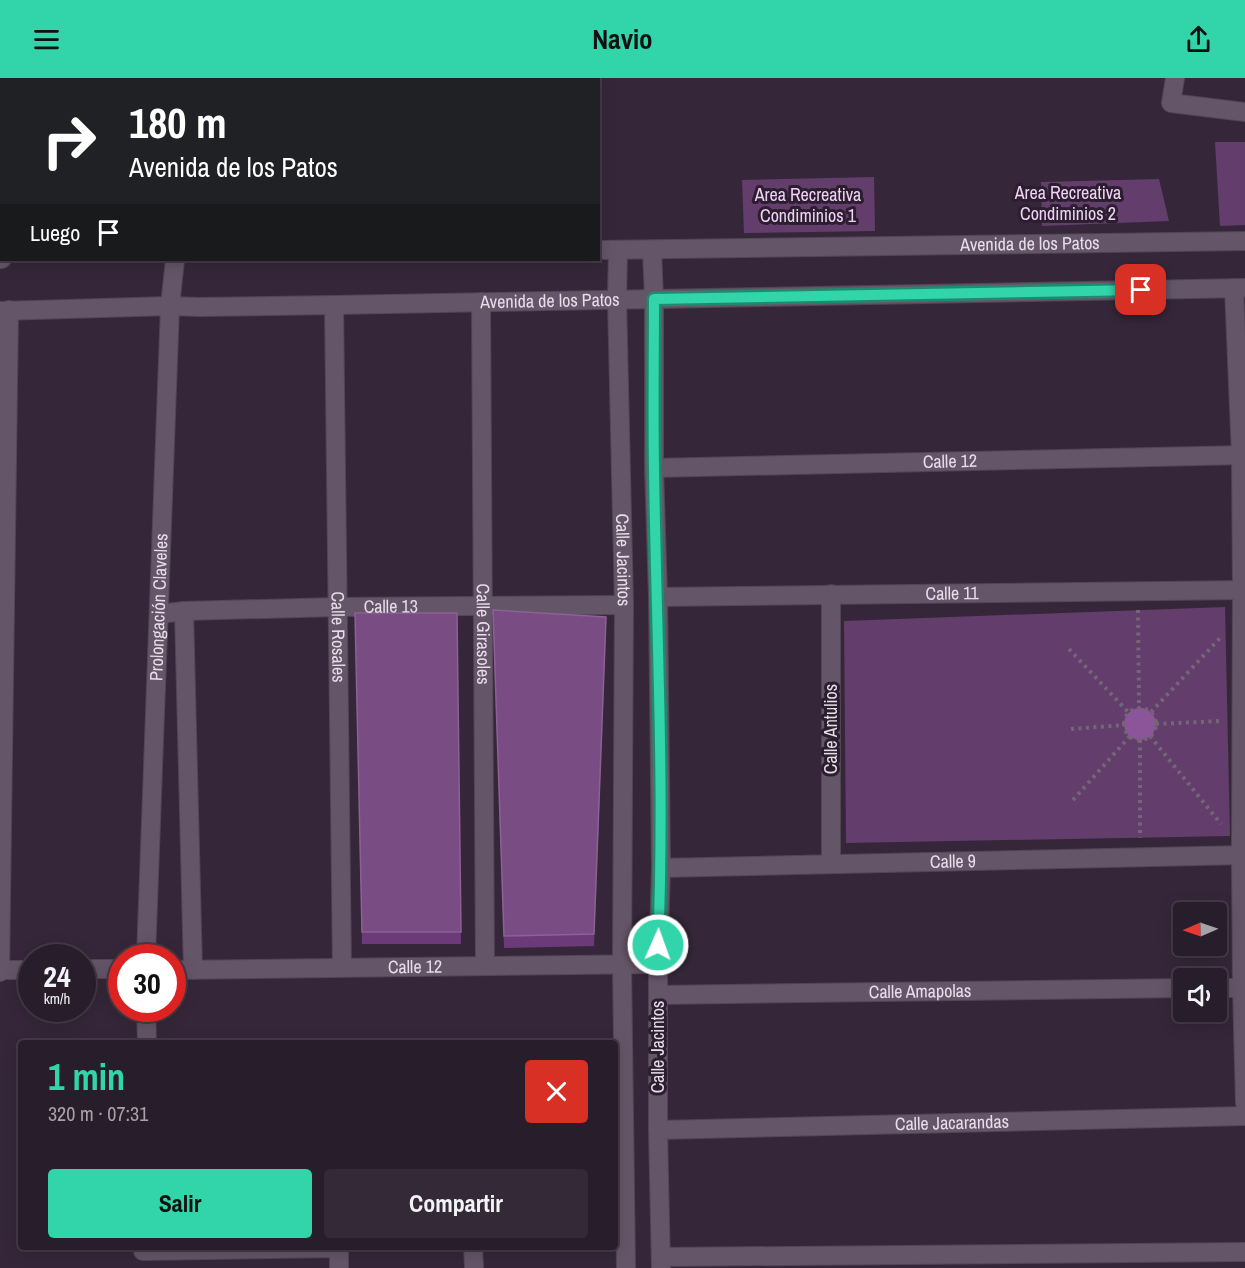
<!DOCTYPE html>
<html lang="es">
<head>
<meta charset="utf-8">
<style>
	body { margin:0; font-family:"Archivo Narrow",sans-serif; background:#342a37; color:#f1f3f6; height:100vh; display:flex; flex-direction:column; font-size:22px; white-space:nowrap }
	* { box-sizing:border-box; margin:0 }
	p { font-size:20px; color:#a5a2a9 }
	.icon { flex:none; width:33px; height:33px; fill:none; stroke:currentColor; stroke-width:2; stroke-linecap:round; stroke-linejoin:round }
	.map { position:relative; flex:1; overflow:hidden }
	.drawer { position:absolute; left:18px; top:962px; width:600px; height:210px; display:flex; flex-direction:column; background:#281d2b; border-radius:6px; box-shadow:0 3px 15px #0003,0 0 0 2px #443b47 }
	.drawer>* { flex:none }
	.hud { position:absolute; left:0px; top:0px; width:600px; height:183px; box-shadow:0 3px 15px #0003,0 0 0 2px #443b47; background:#202124; color:#fff; overflow:hidden }
	.needle { width:39px; rotate:268deg }
	.buttons { position:absolute; left:1173px; top:824px; display:grid; gap:12px }
	.buttons a { display:grid; place-items:center; width:54px; height:54px; border-radius:6px; background:#281d2b; box-shadow:0 3px 15px #0003,0 0 0 2px #443b47; font-size:30px }
	.speed { position:absolute; left:18px; top:866px; display:flex; gap:12px; font-size:30px; font-weight:700; text-align:center }
	.speed>* { display:grid; place-content:center; width:78px; height:78px; border-radius:50%; background:#281d2b; box-shadow:0 3px 15px #0003,0 0 0 2px #443b47; line-height:1 }
	.speed small { font-size:15px; font-weight:400 }
	.speed .limit { border:9px solid #d22; background:#fff; color:#111 }
	.pin { position:absolute; display:grid; place-items:center; width:51px; height:51px; color:#fff; margin:-26px; border-radius:12px; box-shadow:0 3px 9px #0006 }
	.me { position:absolute; width:66px; margin:-33px; rotate:2deg; stroke-linejoin:round; filter:drop-shadow(0 0 4px #0008) }
	.turn { display:flex; align-items:center; gap:21px; height:126px; padding:0 30px; font-size:27px }
	.turn .icon { width:78px; height:78px; stroke-width:2.5 }
	.turn b { display:block; font-size:42px; line-height:51px }
	.then { display:flex; align-items:center; height:57px; padding:0 30px; background:#0003; gap:12px; font-size:22px }
	.round { display:grid; place-items:center; flex:none; width:63px; height:63px; border-radius:6px; background:#342a37 }
	.head { display:flex; align-items:center; justify-content:space-between; height:102px; padding:0 30px }
	h1 { font-size:36px; font-weight:700; line-height:45px; color:#32d4a9 }
	.cta { display:flex; gap:12px; margin-top:auto; padding:12px 30px }
	.cta a { flex:1; height:69px; border-radius:6px; background:#32d4a9; color:#111; font-size:24px; font-weight:700; line-height:69px; text-align:center }
	.cta a+a { background:#342a37; color:#f1f3f6 }
	header { display:flex; justify-content:space-between; align-items:center; height:78px; padding:0 30px; background:#32d4a9; color:#111; font-size:27px; font-weight:700 }
	.map>svg:first-child { display:block }
</style>
</head>
<body>
<header><svg class="icon" aria-label="menu" viewBox="0 0 24 24"><path d="M4 6h16M4 12h16M4 18h16"/></svg>Navio<svg class="icon" aria-label="share" viewBox="0 0 24 24"><path d="M12 15V3M7 8l5-5 5 5M5 13v7h14v-7"/></svg></header>
<div class="map">
<svg width="1245" height="1190" viewBox="0 0 1245 1190">
	<rect width="100%" height="100%" fill="#352739"/>
	<path fill="#633d6c" d="M1215,64H1245V147L1220,148Z
		M874,99L875,153L744,155L742,102Z
		M1159,101L1169,143L1042,148L1041,104Z
		M1225,529L1230,758L846,765L844,543Z"/>
	<path fill="#8c5499" d="M1124 646a16 16 0 1 1 32 0a16 16 0 1 1-32 0Z"/>
	<g fill="none" stroke-linecap="round" stroke-linejoin="round">
		<g stroke="#514554" stroke-width="20">
			<g id="minor">
				<path d="M1175,0L1171,25L1245,34"/>
				<path d="M190,2V0"/>
				<path id="s1" d="M598,172L1245,163"/>
				<path id="s2" d="M618,172L617,221L624,527L622,887L626,1190"/>
				<path d="M652,172L654,221V390L658,519L661,790L658,886V1052L661,1190"/>
				<path d="M0,181H2"/>
				<path d="M1234,210L1241,377L1242,512L1241,777L1242,910L1245,1025"/>
				<path id="s3" d="M481,224L485,888"/>
				<path id="s4" d="M334,227L342,889"/>
				<path id="s5" d="M0,233L170,228L199,229L334,227L1245,210"/>
				<path id="s6" d="M654,390L1245,377"/>
				<path id="s7" d="M658,519L1245,512"/>
				<path d="M184,533L193,892"/>
				<path id="s8" d="M159,536L184,533L337,529L624,527"/>
				<path d="M831,786V516"/>
				<path id="s9" d="M661,790L1245,777"/>
				<path id="s10" d="M146,879L170,228L175,182"/>
				<path d="M82,891H122"/>
				<path d="M0,892H32"/>
				<path id="s11" d="M172,892L658,886"/>
				<path d="M0,894L9,232"/>
				<path d="M1216,910H1245"/>
				<path id="s12" d="M658,917L1184,910"/>
				<path d="M146,930L147,964"/>
				<path id="s13" d="M658,1052L1245,1038"/>
				<path d="M339,1168V1190"/>
				<path d="M473,1168L474,1190"/>
				<path d="M143,1173L339,1170"/>
				<path d="M661,1179L1245,1174"/>
			</g>
		</g>
		<path stroke="#736776" stroke-width="4" stroke-dasharray="3 4.5" stroke-linecap="butt" d="M1138,532L1139,630
			M1069,571L1129,635
			M1124 646a16 16 0 1 1 32 0a16 16 0 1 1-32 0Z
			M1151,634L1220,560
			M1156,646L1221,643
			M1071,651L1124,647
			M1150,658L1221,746
			M1140,662V760
			M1073,722L1130,658"/>
		<use href="#minor" stroke="#655568" stroke-width="18"/>
	</g>
	<path fill="#6c3a78" d="M355,535H457L461,866H362Z
		M493,544L606,551L594,868L504,870Z"/>
	<path fill="#794c84" stroke="#8a6294" stroke-width="1.5" d="M493,532L606,539L594,856L504,858Z
		M355,535H457L461,854H362Z"/>
	<g fill="none" stroke-linecap="round" stroke-linejoin="round">
		<g stroke="#208a6e" stroke-width="15">
			<path id="route" d="M658,867C665,708 656,549 654,389C653,333 654,277 654,221L1141,212"/>
		</g>
		<use href="#route" stroke="#32d4a9" stroke-width="10"/>
	</g>
	<g text-anchor="middle" stroke-width="6" stroke-linejoin="round" paint-order="stroke">
		<g font-size="18" fill="#f0d2f7" stroke="#2b1e2e">
			<text x="1068" y="121">Area Recreativa<tspan x="1068" dy="21">Condiminios 2</tspan></text>
			<text x="808" y="123">Area Recreativa<tspan x="808" dy="21">Condiminios 1</tspan></text>
		</g>
		<g font-size="18" fill="#e6dde8" stroke="#2b1e2e">
			<text dy="6" stroke="none"><textPath href="#s1" startOffset="432">Avenida de los Patos</textPath></text>
			<text dy="6" stroke="none"><textPath href="#s5" startOffset="550">Avenida de los Patos</textPath></text>
			<text dy="6" stroke="none"><textPath href="#s6" startOffset="296">Calle 12</textPath></text>
			<text dy="6" stroke="none"><textPath href="#s2" startOffset="310">Calle Jacintos</textPath></text>
			<text dy="6" stroke="none"><textPath href="#s7" startOffset="294">Calle 11</textPath></text>
			<text dy="6" stroke="none"><textPath href="#s8" startOffset="232">Calle 13</textPath></text>
			<text dy="6" stroke="none"><textPath href="#s10" startOffset="350">Prolongación Claveles</textPath></text>
			<text dy="6" stroke="none"><textPath href="#s3" startOffset="332">Calle Girasoles</textPath></text>
			<text dy="6" stroke="none"><textPath href="#s4" startOffset="332">Calle Rosales</textPath></text>
			<text transform="translate(831 651) rotate(-90)" y="6">Calle Antulios</text>
			<text dy="6" stroke="none"><textPath href="#s9" startOffset="292">Calle 9</textPath></text>
			<text dy="6" stroke="none"><textPath href="#s11" startOffset="243">Calle 12</textPath></text>
			<text dy="6" stroke="none"><textPath href="#s12" startOffset="262">Calle Amapolas</textPath></text>
			<text transform="translate(658 969) rotate(-90)" y="6">Calle Jacintos</text>
			<text dy="6" stroke="none"><textPath href="#s13" startOffset="294">Calle Jacarandas</textPath></text>
		</g>
	</g>
</svg>
<div class="buttons">
<a><svg class="needle" viewBox="-14 -14 28 28"><path d="M0-13l5 13h-10z" fill="#e53935"/><path d="M0 13l5-13h-10z" fill="#a5a2a9"/></svg></a>
<a><svg class="icon" aria-label="sound" viewBox="0 0 24 24"><path d="M4 9h4l5-4v14l-5-4H4zM17 9q2 3 0 6"/></svg></a>
</div>
<div class="speed"><div>24<small>km/h</small></div><div class="limit">30</div></div>
<div class="pin" style="left:1141px;top:212px;background:#d93025"><svg class="icon" aria-label="arrive" viewBox="0 0 24 24"><path d="M6 21V4h12l-3 4 3 4H6"/></svg></div>
<svg class="me" style="left:658px;top:867px" viewBox="-20 -20 40 40"><circle r="17" fill="#32d4a9" stroke="#fff" stroke-width="3"/><path d="M0-11L8 9 0 5-8 9z" fill="#fff"/></svg>
<div class="hud">
<div class="turn"><svg class="icon" aria-label="right" viewBox="0 0 24 24"><path d="M7 20v-9h11M14 6l5 5-5 5"/></svg><div><b>180 m</b>Avenida de los Patos</div></div>
<div class="then">Luego<svg class="icon" aria-label="arrive" viewBox="0 0 24 24"><path d="M6 21V4h12l-3 4 3 4H6"/></svg></div>
</div>
<section class="drawer">
<div class="head"><div><h1>1 min</h1><p>320 m · 07:31</p></div><a class="round" style="background:#d93025;color:#fff"><svg class="icon" aria-label="close" viewBox="0 0 24 24"><path d="M6 6l12 12M18 6L6 18"/></svg></a></div>
<div class="cta"><a>Salir</a><a>Compartir</a></div>
</section>
</div>
</body>
</html>
